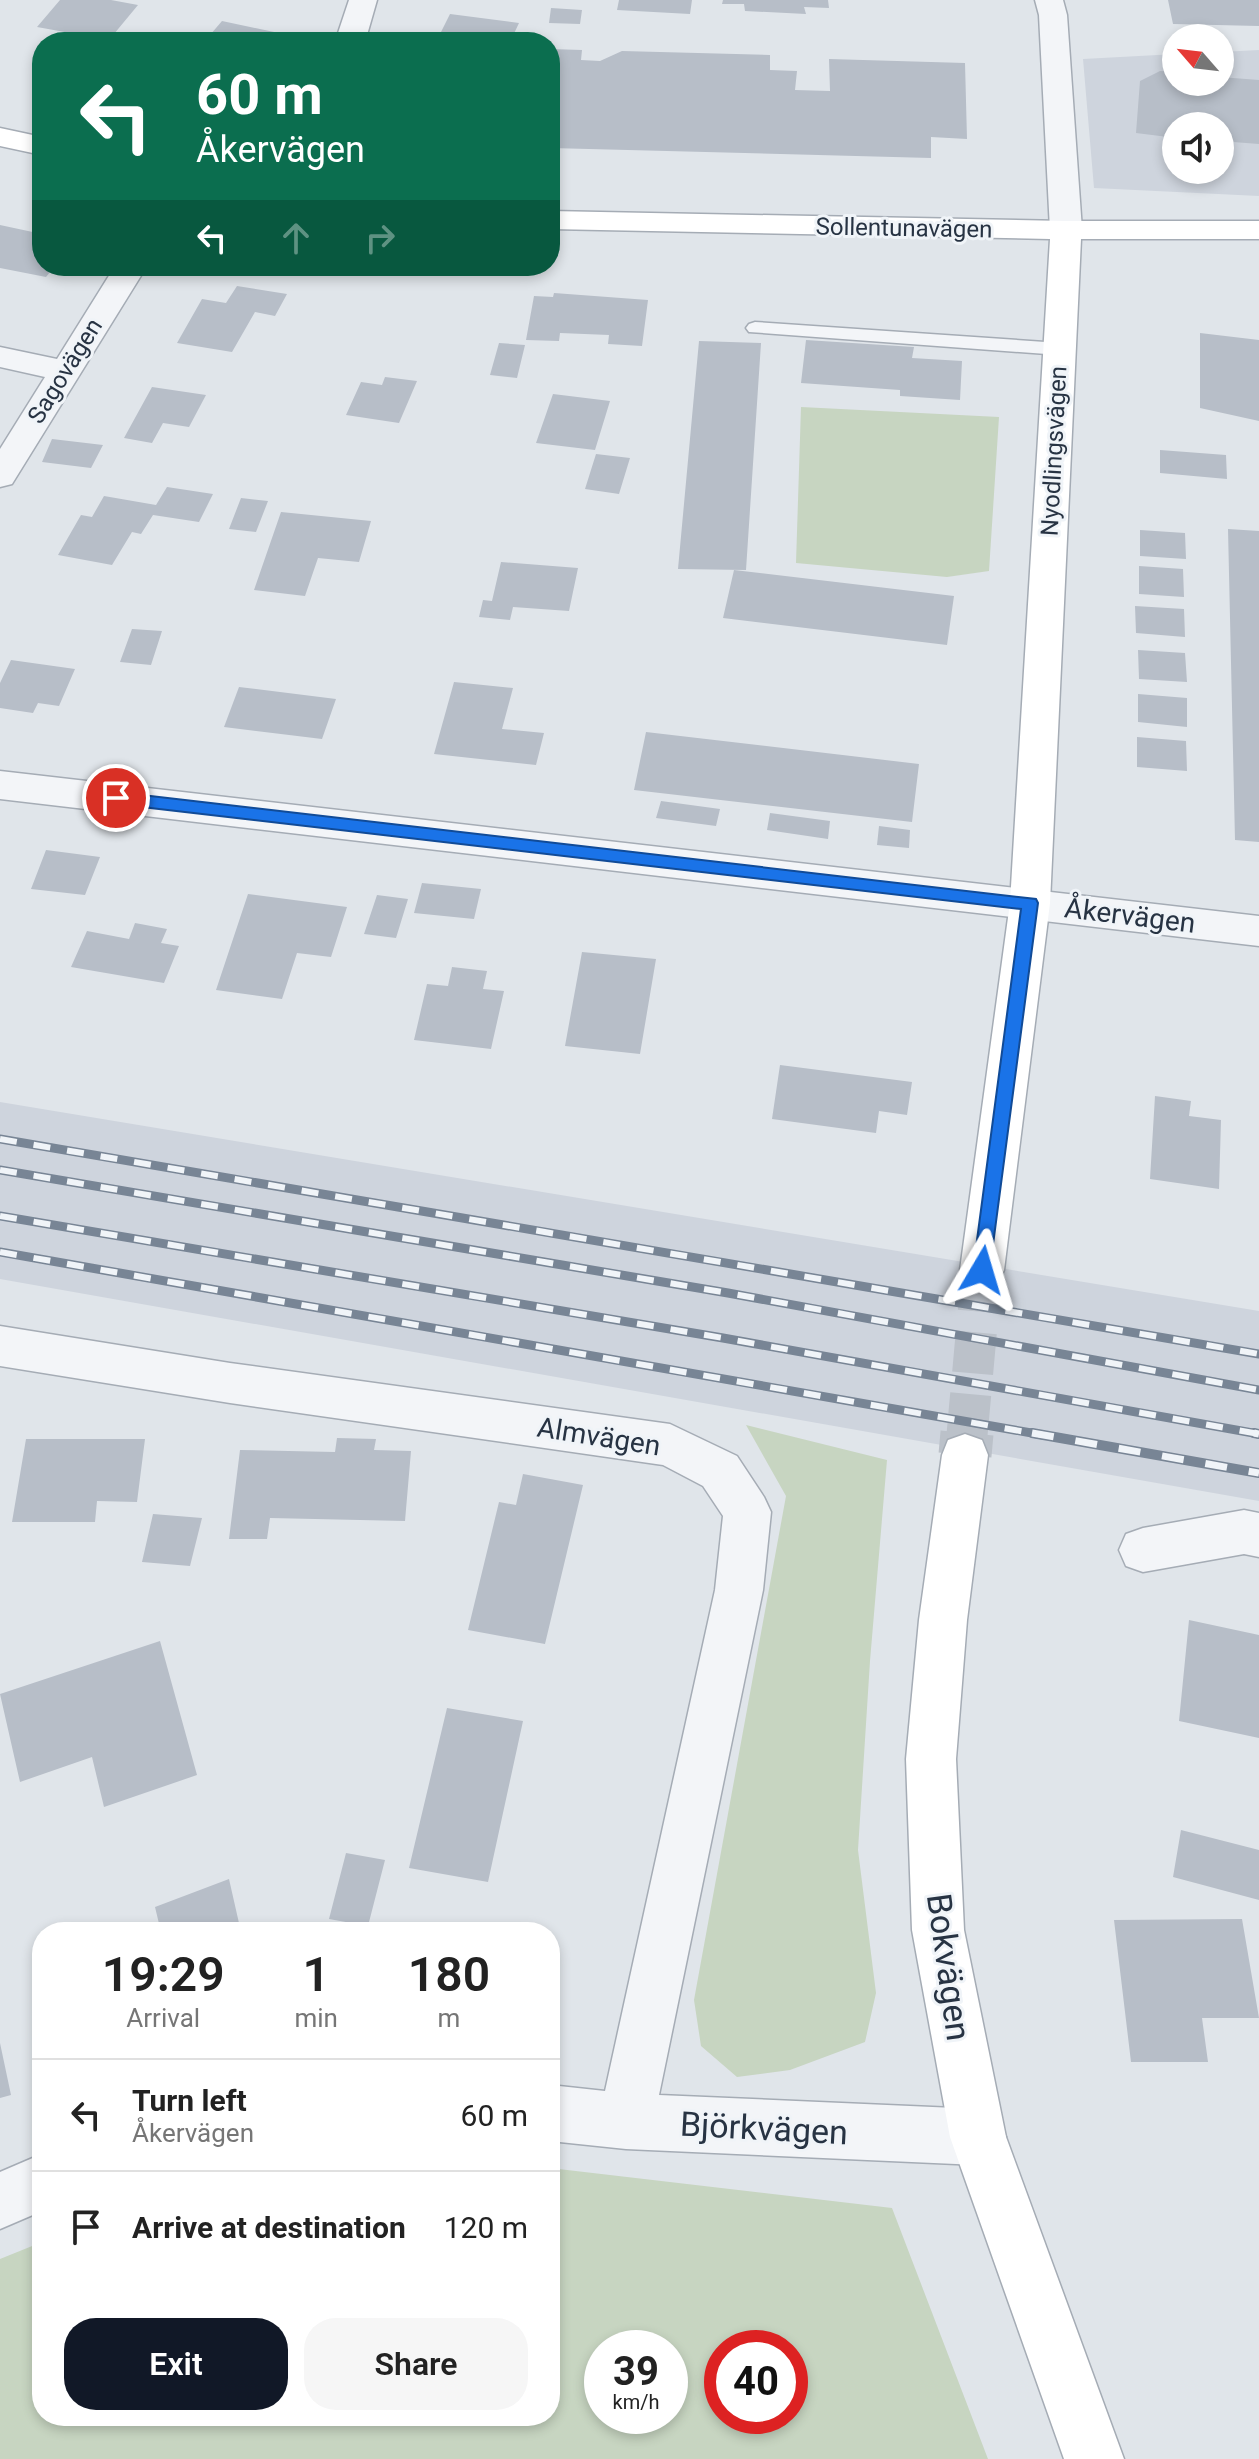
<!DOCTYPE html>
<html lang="en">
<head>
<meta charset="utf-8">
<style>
	body { margin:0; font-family:Roboto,sans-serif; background:#f6f6f6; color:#222; height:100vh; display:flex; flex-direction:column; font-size:30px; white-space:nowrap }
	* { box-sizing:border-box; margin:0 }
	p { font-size:26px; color:#767676 }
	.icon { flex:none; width:44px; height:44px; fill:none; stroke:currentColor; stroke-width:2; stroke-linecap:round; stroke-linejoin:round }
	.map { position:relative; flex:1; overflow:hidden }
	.panel { position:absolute; left:32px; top:1922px; width:528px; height:504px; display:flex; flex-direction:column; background:#fff; border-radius:32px; box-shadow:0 4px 12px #0003 }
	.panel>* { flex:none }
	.guide { position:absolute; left:32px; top:32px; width:528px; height:244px; border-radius:32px; box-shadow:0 4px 12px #0003; background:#0b6e4f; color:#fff; overflow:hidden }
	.needle { width:52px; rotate:298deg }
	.controls { position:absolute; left:1162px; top:24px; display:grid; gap:16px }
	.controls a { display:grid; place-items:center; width:72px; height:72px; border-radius:50%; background:#fff; box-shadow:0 4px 12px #0003; font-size:40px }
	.speed { position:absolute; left:584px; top:2330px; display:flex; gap:16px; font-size:40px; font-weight:700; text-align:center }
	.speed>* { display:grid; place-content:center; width:104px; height:104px; border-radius:50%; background:#fff; box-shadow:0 4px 12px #0003; line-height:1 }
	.speed small { font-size:20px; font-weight:400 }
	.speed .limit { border:12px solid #d22; background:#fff; color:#111 }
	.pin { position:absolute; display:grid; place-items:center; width:68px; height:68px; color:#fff; margin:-34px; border:4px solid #fff; border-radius:50%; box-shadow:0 2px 8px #0007 }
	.me { position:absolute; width:88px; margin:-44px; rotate:7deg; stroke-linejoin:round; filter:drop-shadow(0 0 6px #0008) }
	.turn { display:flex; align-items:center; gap:28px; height:168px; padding:0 32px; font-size:36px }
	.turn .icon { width:104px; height:104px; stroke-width:2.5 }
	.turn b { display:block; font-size:56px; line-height:68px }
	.lanes { display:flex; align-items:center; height:76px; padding:0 32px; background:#0003; justify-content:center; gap:40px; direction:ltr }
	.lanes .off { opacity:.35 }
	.eta { display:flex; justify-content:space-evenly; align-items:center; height:136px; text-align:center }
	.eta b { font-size:48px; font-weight:600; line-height:56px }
	.cta { display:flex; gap:16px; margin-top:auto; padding:16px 32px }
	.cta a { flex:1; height:92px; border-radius:32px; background:#111827; color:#fff; font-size:32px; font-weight:600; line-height:92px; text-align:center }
	.cta a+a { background:#f6f6f6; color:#222 }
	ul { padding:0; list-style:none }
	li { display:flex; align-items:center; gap:24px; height:112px; padding:0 32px; border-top:2px solid #e0e0e0 }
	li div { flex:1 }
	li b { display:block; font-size:30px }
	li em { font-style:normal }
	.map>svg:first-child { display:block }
</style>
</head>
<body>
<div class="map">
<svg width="1259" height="2459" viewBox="0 0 1259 2459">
	<rect width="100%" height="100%" fill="#e0e5ea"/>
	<path fill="#ced4dd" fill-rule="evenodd" d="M1259,50V196L1094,188L1083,59L1176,54V82H1220V52ZM1176,126H1220V170H1176Z
		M0,1102L1259,1311V1501L0,1279Z"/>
	<path fill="#c7d5c1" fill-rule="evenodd" d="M801,407L999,417L989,571L947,577L796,563Z
		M746,1425L887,1460L870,1661L858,1850L876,1993L865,2042L790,2070L737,2077L701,2046L694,2000L786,1496Z
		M550,2168L892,2208L988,2459H0V2259L42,2242V2416H550ZM602,2348H670V2416H602ZM722,2348H790V2416H722Z"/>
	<path fill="#b7bec8" d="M60,0H111L138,5L109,40L37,27Z
		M619,0H692L690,14L617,10Z
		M723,0H828L829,8L804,7L806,14L745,11L744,4H722Z
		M1168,0H1259V26L1173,24Z
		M551,8L582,10L580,24L549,23Z
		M450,14L519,23L510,42H436Z
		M222,21L298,37L294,42H204Z
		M550,49L582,50L581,60L600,61L622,51L770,55V70L797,71L795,90L830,91L829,59L965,63L967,139L931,137V158L550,148Z
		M1160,71L1176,72V82H1220V77L1259,80V144L1220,141V126H1176V138L1136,133L1140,81Z
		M0,225L42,234V266H55L46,277L0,268Z
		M237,286L287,294L275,316L255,312L232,352L177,343L202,299L226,303Z
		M554,293L648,300L642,346L608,344L609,335L560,333L559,341L526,340L534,296L553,297Z
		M1200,333L1259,340V421L1200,408Z
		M806,340L914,347L912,358L962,361L960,400L900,396V390L801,383Z
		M699,341L761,343L746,570L678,569Z
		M499,343L525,345L517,378L490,375Z
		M385,377L417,381L399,423L346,415L361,382L382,385Z
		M152,387L206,395L189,427L163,423L152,443L124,438Z
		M553,394L610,401L595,450L536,443Z
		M52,439L103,445L91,468L42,462Z
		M1160,450L1226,455L1227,479L1160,473Z
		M596,454L630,458L619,494L585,489Z
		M167,487L213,494L199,522L153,515L141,534L132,532L112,565L58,555L81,515L92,517L104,496L156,505Z
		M241,498L268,501L256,532L229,529Z
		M281,512L371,521L359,562L318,558L305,596L254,590Z
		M1228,529L1259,531V842L1235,840Z
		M1140,530L1185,533L1186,559L1140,556Z
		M501,562L578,568L569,611L513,607L510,620L479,617L483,600L492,601Z
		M1139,566L1183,569L1184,597L1139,594Z
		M734,570L954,596L947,645L723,618Z
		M1135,606L1184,609L1185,637L1136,633Z
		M132,629L162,631L151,665L120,662Z
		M1138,650L1185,653L1187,682L1139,679Z
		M11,660L75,669L59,706L38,703L33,713L0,708V683Z
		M454,682L513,688L502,729L544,733L536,765L434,754Z
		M239,687L336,699L322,739L224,727Z
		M1138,694L1187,698V727L1138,722Z
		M646,732L919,764L912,822L634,790Z
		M1137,737L1186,741L1187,771L1137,767Z
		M661,801L720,809L716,826L656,818Z
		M770,813L830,821L828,839L767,830Z
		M879,826L910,830L909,848L877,845Z
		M46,850L100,857L85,895L31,889Z
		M422,883L481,889L474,919L414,913Z
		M248,894L347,907L331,957L297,953L282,999L216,990Z
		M377,895L408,899L396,938L364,934Z
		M135,923L167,929L161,943L179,946L164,983L71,967L87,931L129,939Z
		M582,952L656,959L640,1054L565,1046Z
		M452,967L487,971L483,989L504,991L491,1049L414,1040L427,984L448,986Z
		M780,1065L912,1082L907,1115L879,1111L876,1133L772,1119Z
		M1155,1096L1191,1101L1189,1116L1221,1120L1219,1189L1150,1179Z
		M337,1438L376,1439L374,1450L411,1451L405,1521L270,1518L267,1539H229L240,1450L335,1452Z
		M26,1439H145L137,1502L97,1501L95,1522H12Z
		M523,1474L583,1485L545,1644L468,1630L499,1502L516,1505Z
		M153,1514L202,1518L190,1566L142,1562Z
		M1189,1620L1259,1635V1738L1179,1721Z
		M160,1641L197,1775L104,1807L92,1757L20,1782L0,1694Z
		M447,1708L523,1721L488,1882L409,1868Z
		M1181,1830L1259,1850V1900L1173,1877Z
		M346,1853L385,1860L368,1926L329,1919Z
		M229,1879L241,1932H161L155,1907Z
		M1242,1919L1259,2018H1202L1208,2062H1131L1114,1920Z
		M0,2043L11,2095L0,2098Z"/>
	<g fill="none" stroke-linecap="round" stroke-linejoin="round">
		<path stroke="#bbc1c9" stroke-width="41" stroke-dasharray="41 21" stroke-linecap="butt" d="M967,1435L982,1270"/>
		<path stroke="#bbc1c9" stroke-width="53" stroke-dasharray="53 26" stroke-linecap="butt" d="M965,1455L967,1433"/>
		<g stroke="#a5acb5" stroke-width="3">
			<path id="lane" d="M755,322L1060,343L1069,349L1060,355L749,332L746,328L749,324Z"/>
		</g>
		<g stroke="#a5acb5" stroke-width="3">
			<path id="street" d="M349,0H377L365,42H335Z
				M1035,0H1063L1067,15L1082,230L1077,237L1066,239L1055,237L1050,230L1039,15Z
				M115,266H147L12,484L0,487V449L45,377L0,367V347L57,359Z
				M0,771L1259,916V946L0,799Z
				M0,1326L230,1363L670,1424L737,1456L764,1497L771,1512L763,1590L659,2095L978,2109L998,2117L1006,2137L998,2157L978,2165L626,2149L550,2141V2085L605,2091L715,1590L723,1516L703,1486L663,1465L230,1403L0,1366Z
				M1244,1510L1259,1513V1557L1244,1554L1143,1572L1126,1566L1119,1550L1126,1534L1143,1528Z
				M42,2154V2211L0,2229V2172Z"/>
		</g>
		<g stroke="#a5acb5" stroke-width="3">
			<path id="secondary" d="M0,128L42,137V155L0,146Z
				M550,211L1066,221H1259V239H1081L1050,903L1004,1270L998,1283L982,1289L966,1283L960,1270L1010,903L1050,239L550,229Z
				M965,1434L982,1440L988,1455L967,1620L956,1759L964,1930L1006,2137L1124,2459H1064L950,2137L912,1930L906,1759L919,1620L942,1455L948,1440Z"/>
		</g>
		<use href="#lane" fill="#f3f5f8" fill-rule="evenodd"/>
		<use href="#street" fill="#f3f5f8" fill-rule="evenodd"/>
		<use href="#secondary" fill="#fff" fill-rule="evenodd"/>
		<g stroke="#788595" stroke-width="9">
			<path id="rail-far1" d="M0,1139L1259,1354
				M0,1170L728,1293L1259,1390
				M0,1216L723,1338L1259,1434
				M0,1252L1043,1435"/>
		</g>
		<g stroke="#788595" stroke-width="10">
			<path id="rail" d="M1032,1433L1259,1473
				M1254,1433L1259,1434"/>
		</g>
		<use href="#rail-far1" stroke="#f0f4f8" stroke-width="6" stroke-dasharray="17" stroke-linecap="butt"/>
		<use href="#rail" stroke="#f0f4f8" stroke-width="7" stroke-dasharray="22" stroke-linecap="butt"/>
	</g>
	<path fill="#1a73e8" stroke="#114b97" stroke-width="2" d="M116,792L1036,899L1038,903L989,1275H976L973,1270L1021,909L116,804L108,798Z"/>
	<g text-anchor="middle" stroke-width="6" stroke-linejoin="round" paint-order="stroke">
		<g font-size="24" fill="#273343" stroke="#f0f4f8">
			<text transform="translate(904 228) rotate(1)" y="8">Sollentunavägen</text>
			<text transform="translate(65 371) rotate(-58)" y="8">Sagovägen</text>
			<text transform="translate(1054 451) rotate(-87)" y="8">Nyodlingsvägen</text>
		</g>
		<g font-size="28" fill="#273343" stroke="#f0f4f8">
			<text transform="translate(1130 915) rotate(7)" y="10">Åkervägen</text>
			<text transform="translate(599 1436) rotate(9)" y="10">Almvägen</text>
		</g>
		<g font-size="34" fill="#273343" stroke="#f0f4f8">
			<text transform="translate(949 1967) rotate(82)" y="12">Bokvägen</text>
			<text transform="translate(764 2128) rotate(3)" y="12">Björkvägen</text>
		</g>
	</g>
</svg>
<div class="controls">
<a><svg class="needle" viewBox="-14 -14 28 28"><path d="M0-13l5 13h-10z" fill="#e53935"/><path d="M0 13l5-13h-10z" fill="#767676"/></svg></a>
<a><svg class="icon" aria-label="sound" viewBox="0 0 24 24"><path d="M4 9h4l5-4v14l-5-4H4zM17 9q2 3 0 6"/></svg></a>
</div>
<div class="speed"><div>39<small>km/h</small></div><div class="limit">40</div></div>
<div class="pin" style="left:116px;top:798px;background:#d93025"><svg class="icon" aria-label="arrive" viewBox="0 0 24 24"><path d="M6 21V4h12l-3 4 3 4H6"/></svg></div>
<svg class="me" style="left:982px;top:1270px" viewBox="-20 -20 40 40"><path d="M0-17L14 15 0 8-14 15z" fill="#1a73e8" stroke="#fff" stroke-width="4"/></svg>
<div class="guide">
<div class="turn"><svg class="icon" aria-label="left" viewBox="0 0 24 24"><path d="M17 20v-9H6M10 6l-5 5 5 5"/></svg><div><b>60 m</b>Åkervägen</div></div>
<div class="lanes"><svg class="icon" aria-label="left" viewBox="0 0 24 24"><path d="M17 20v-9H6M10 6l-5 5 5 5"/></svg><svg class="icon off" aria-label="ahead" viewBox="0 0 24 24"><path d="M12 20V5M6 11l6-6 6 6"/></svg><svg class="icon off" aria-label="right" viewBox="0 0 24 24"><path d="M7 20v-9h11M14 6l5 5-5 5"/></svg></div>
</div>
<section class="panel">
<div class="eta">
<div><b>19:29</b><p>Arrival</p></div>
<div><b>1</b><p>min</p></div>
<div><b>180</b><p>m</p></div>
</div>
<ul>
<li><svg class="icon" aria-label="left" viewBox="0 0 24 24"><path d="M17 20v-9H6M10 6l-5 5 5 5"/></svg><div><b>Turn left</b><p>Åkervägen</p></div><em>60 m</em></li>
<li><svg class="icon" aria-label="arrive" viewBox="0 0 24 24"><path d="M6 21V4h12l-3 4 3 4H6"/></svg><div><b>Arrive at destination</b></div><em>120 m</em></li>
</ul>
<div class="cta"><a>Exit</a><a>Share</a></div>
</section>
</div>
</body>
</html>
